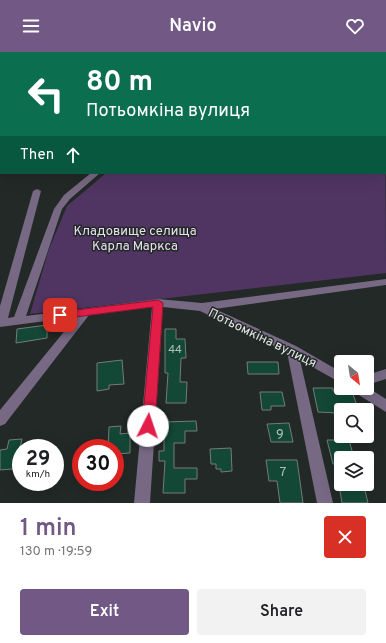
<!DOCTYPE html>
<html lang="en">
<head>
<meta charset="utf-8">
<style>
	body { margin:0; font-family:Overpass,sans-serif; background:#f2f2f2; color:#202124; height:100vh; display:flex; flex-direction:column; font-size:15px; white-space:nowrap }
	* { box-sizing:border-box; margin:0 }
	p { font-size:13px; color:#757577 }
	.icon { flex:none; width:22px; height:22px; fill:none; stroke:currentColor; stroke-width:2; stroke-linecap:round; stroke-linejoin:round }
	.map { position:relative; height:451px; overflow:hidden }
	.side { display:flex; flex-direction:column; background:#fff; flex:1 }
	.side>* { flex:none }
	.top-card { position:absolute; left:0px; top:0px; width:386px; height:122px; box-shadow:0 4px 16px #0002; background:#0b6e4f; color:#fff; overflow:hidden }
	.needle { width:26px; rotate:150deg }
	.fabs { position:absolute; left:334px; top:303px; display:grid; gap:8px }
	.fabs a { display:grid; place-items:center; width:40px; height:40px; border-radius:4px; background:#fff; box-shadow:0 4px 16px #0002; font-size:20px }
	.speed { position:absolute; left:12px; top:387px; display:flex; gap:8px; font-size:20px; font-weight:700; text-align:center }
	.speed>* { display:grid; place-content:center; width:52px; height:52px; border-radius:50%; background:#fff; box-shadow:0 4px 16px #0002; line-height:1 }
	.speed small { font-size:10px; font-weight:400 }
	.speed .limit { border:6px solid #d22; background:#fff; color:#111 }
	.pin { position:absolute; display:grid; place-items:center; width:34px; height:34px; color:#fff; margin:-17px; border-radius:8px; box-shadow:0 2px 6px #0006 }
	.me { position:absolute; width:44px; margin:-22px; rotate:4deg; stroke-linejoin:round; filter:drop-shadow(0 0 3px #0008) }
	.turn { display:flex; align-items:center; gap:14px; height:84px; padding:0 20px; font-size:18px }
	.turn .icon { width:52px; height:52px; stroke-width:2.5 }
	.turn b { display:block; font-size:28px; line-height:34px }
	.then { display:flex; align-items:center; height:38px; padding:0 20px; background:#0003; gap:8px; font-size:15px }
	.round { display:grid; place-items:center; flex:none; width:42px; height:42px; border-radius:4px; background:#f2f2f2 }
	.overview { display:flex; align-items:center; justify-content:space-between; height:68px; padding:0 20px }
	h1 { font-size:24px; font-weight:600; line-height:30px; color:#715885 }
	.button { display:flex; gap:8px; margin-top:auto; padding:8px 20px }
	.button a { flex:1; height:46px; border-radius:4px; background:#715885; color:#fff; font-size:16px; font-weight:600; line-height:46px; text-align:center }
	.button a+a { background:#f2f2f2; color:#202124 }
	header { display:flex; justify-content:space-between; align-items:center; height:52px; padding:0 20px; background:#715885; color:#fff; font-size:18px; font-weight:600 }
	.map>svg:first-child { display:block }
</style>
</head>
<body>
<header><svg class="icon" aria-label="menu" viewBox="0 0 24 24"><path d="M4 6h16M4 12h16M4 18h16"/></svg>Navio<svg class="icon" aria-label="heart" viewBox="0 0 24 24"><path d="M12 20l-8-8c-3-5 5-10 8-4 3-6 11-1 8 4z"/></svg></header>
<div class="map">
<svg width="386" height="451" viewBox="0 0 386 451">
	<rect width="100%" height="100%" fill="#222926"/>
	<path fill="#503563" d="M385,32L386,221L30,262L49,197L67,154L106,121H385Z"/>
	<path fill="#134736" stroke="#747c78" d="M47,273V286L16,291L17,277Z
		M165,277H176V287H185L186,306H181L180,330H187L186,351H166L168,321H165Z
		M122,308L124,332L109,333V337L97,339V311Z
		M247,310H278L279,322H248Z
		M313,336H333V339H352L357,354L337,353L338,361L318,360Z
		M260,340H282L285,354H271V358H262Z
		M196,369L197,379H185V391H174V416H197V427H185V441H163L165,409H159V399H164V370Z
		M289,371L293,390H271L267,372Z
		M121,374L120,382L130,381V401L115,402V396H108L109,375Z
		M22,387L20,396L21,405L15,406L12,417L0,418V398L7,397L9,388Z
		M327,388H349L354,406H341V412H333Z
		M231,396L232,419L221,420V417H216V412H211L210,397Z
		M266,408H297L303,451H280L277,429H269Z
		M339,433L364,434L368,451H342Z"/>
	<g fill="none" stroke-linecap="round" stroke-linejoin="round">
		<path fill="#776883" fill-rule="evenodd" d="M31,0H42L31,1Z
			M153,0H164L153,1Z
			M249,0H255V1H249Z
			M258,0H266L258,1Z
			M0,22H1V26H0Z
			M1,37V41L0,42V38Z
			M1,47V51L0,52V48Z
			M385,47H386V51H385Z
			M91,121H100L70,147L62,157L26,264L158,247L202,251L386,227V233L215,257L296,294L341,320V331L300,308L333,451H317L287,300L200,259L163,255L150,451H134L152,255L89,263L5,372L0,374V358L76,265L0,275V254L33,139L37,137L41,139L8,266L14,265L54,157L64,143Z
			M386,317V327L367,333V323Z
			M367,335L386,347V360L354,340L352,336Z"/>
	</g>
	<path fill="#e11d48" stroke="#92132f" d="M158,248L163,251L155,374L153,378L148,380L144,378L142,374L153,255L60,267L55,263L60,260Z"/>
	<g text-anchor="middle" stroke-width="3" stroke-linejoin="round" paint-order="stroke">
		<g font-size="11" fill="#afc0b9">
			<text x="175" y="301">44</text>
		</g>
		<g font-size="13" fill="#eae0f2" stroke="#222926">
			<text x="135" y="183">Кладовище селища<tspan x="135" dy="15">Карла Маркса</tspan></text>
		</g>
		<g font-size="13" fill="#e3e8e5" stroke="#222926">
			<text transform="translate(263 285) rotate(26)" y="5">Потьомкіна вулиця</text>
		</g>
		<g font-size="13" fill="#afc0b9">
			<text x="280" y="386">9</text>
			<text x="283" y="424">7</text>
		</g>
	</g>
</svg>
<div class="fabs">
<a><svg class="needle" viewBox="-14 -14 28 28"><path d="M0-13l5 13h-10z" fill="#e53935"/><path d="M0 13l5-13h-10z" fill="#757577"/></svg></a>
<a><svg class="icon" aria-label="search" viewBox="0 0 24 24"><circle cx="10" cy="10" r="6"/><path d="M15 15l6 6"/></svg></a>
<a><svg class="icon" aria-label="layers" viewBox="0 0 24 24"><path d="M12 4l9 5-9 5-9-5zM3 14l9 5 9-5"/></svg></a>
</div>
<div class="speed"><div>29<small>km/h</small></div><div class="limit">30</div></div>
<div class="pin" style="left:60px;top:263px;background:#d93025"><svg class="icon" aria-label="arrive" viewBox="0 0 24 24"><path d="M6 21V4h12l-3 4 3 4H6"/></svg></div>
<svg class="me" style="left:148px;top:374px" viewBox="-20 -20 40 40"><circle r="19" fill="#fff"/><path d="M0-13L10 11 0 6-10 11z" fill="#e11d48"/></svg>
<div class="top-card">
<div class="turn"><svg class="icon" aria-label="left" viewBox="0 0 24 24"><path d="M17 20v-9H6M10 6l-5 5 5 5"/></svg><div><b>80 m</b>Потьомкіна вулиця</div></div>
<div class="then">Then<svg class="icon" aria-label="ahead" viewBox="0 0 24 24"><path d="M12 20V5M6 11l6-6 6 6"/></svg></div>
</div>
</div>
<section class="side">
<div class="overview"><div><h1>1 min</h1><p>130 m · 19:59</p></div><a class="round" style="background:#d93025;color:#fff"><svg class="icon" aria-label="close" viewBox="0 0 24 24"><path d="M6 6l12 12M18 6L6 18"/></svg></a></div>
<div class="button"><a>Exit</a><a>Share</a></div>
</section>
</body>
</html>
